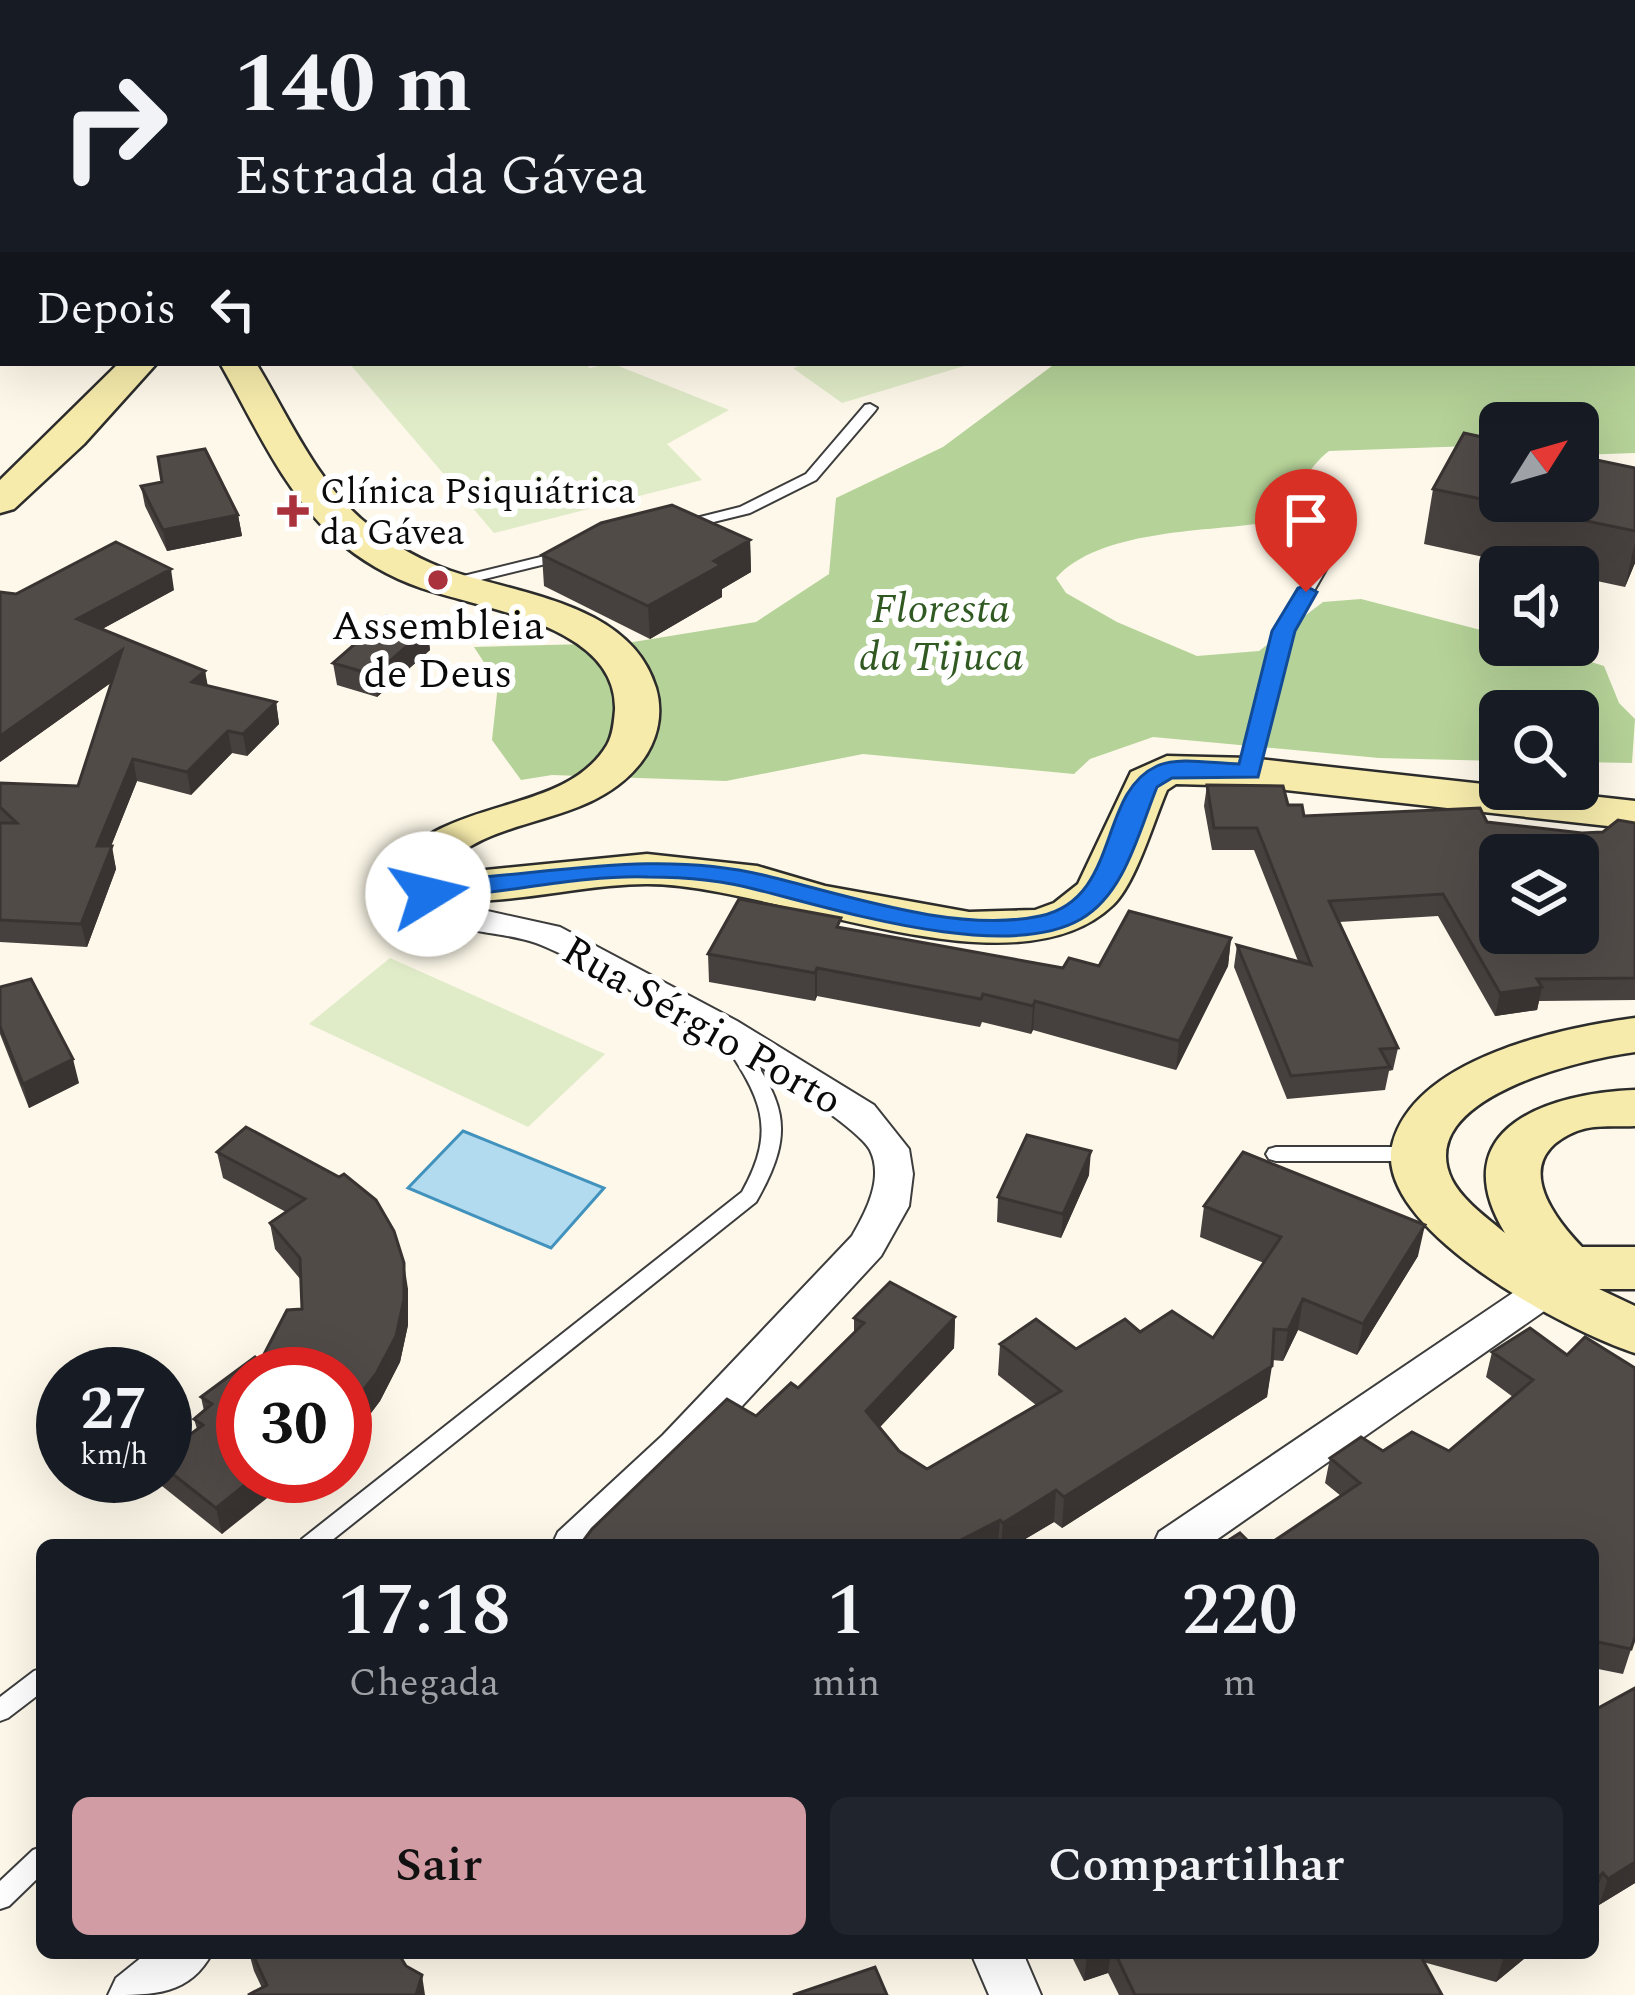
<!DOCTYPE html>
<html lang="pt">
<head>
<meta charset="utf-8">
<style>
	body { margin:0; font-family:Spectral,serif; background:#20242c; color:#f1f3f6; height:100vh; display:flex; flex-direction:column; font-size:45px; white-space:nowrap }
	* { box-sizing:border-box; margin:0 }
	p { font-size:39px; color:#9ea1a6 }
	.icon { flex:none; width:66px; height:66px; fill:none; stroke:currentColor; stroke-width:2; stroke-linecap:round; stroke-linejoin:round }
	.map { position:relative; flex:1; overflow:hidden }
	.side { position:absolute; left:36px; top:1539px; width:1563px; height:420px; display:flex; flex-direction:column; background:#171b24; border-radius:18px; box-shadow:0 12px 48px #0002 }
	.side>* { flex:none }
	.banner { position:absolute; left:0px; top:0px; width:1635px; height:366px; box-shadow:0 12px 48px #0002; background:#171b24; color:#f1f3f6; overflow:hidden }
	.needle { width:78px; rotate:53deg }
	.tools { position:absolute; left:1479px; top:402px; display:grid; gap:24px }
	.tools a { display:grid; place-items:center; width:120px; height:120px; border-radius:18px; background:#171b24; box-shadow:0 12px 48px #0002; font-size:60px }
	.speed { position:absolute; left:36px; top:1347px; display:flex; gap:24px; font-size:60px; font-weight:700; text-align:center }
	.speed>* { display:grid; place-content:center; width:156px; height:156px; border-radius:50%; background:#171b24; box-shadow:0 12px 48px #0002; line-height:1 }
	.speed small { font-size:30px; font-weight:400 }
	.speed .limit { border:18px solid #d22; background:#fff; color:#111 }
	.pin { position:absolute; display:grid; place-items:center; width:102px; height:102px; color:#fff; margin:-123px -51px; border-radius:50% 50% 50% 0; rotate:-45deg; box-shadow:0 0 12px #0007 }
	.pin .icon { rotate:45deg }
	.me { position:absolute; width:132px; margin:-66px; rotate:81deg; stroke-linejoin:round; filter:drop-shadow(0 0 9px #0008) }
	.turn { display:flex; align-items:center; gap:42px; height:252px; padding:0 36px; font-size:54px }
	.turn .icon { width:156px; height:156px; stroke-width:2.5 }
	.turn b { display:block; font-size:84px; line-height:102px }
	.then { display:flex; align-items:center; height:114px; padding:0 36px; background:#0003; gap:24px; font-size:45px }
	.eta { display:flex; justify-content:space-evenly; align-items:center; height:204px; text-align:center }
	.eta b { font-size:72px; font-weight:600; line-height:84px }
	.cta { display:flex; gap:24px; margin-top:auto; padding:24px 36px }
	.cta a { flex:1; height:138px; border-radius:18px; background:#d19ca3; color:#111; font-size:48px; font-weight:600; line-height:138px; text-align:center }
	.cta a+a { background:#20242c; color:#f1f3f6 }
	.map>svg:first-child { display:block }
</style>
</head>
<body>
<div class="map">
<svg width="1635" height="1995" viewBox="0 0 1635 1995">
	<rect width="100%" height="100%" fill="#fdf8e9"/>
	<path fill="#b5d298" d="M1179,0H1635V453L1578,455V423H1500V445L1329,451C1302,471 1294,509 1264,523C1201,532 1099,530 1056,578L1066,593L1117,622L1197,656L1259,651L1323,602L1361,599L1500,635V645H1537L1604,666L1619,703L1635,719L1632,763L1578,762V711H1500V761L1379,758L1153,737L1090,759L1074,774L863,754L726,781L552,775L521,780L492,740L498,684L474,647L627,643L756,622L829,574L836,498L943,447L1056,363H1632V3Z"/>
	<path fill="#e0ebc8" d="M349,363H585L590,368L611,363L729,410L667,444L702,480L494,533Z
		M811,363H974L842,403L793,368Z
		M390,958L605,1054L528,1127L309,1024Z"/>
	<path fill="#b3dbef" stroke="#4292be" stroke-width="3" d="M463,1131L604,1188L551,1248L408,1188Z"/>
	<g fill="none" stroke-linecap="round" stroke-linejoin="round">
		<g stroke="#3d3d3d" stroke-width="4">
			<path id="lane" d="M870,404L877,408L875,411L816,480L750,513L685,529L678,525L680,522L740,507L806,474L865,405Z
				M1328,550L1335,554L1291,631L1257,772L1255,775H1243L1241,772L1275,631L1321,554Z
				M565,551L570,552V558L452,587L445,583L447,580Z
				M730,1032L736,1034C783,1100 799,1127 756,1202L326,1545H299L302,1539L742,1192C779,1126 759,1096 721,1038Z
				M1276,1147H1416L1423,1149L1426,1154L1423,1159L1416,1161H1276L1269,1159L1266,1154L1269,1149Z
				M42,1668V1692L8,1718L0,1721V1697L34,1671Z
				M42,1847V1874L9,1906L0,1909V1881L33,1850Z"/>
		</g>
		<g stroke="#3d3d3d" stroke-width="4">
			<path id="street" d="M996,0H1016L994,3Z
				M428,874L440,877L451,898L465,906L560,927L737,1021L874,1105L909,1149L913,1174L909,1206L881,1256L693,1459L603,1545H552L558,1532L663,1435L852,1236C866,1212 884,1178 870,1150C848,1110 587,961 536,943C486,926 436,940 411,884L416,877Z
				M1564,1257L1578,1262L1584,1272L1560,1300L1209,1545H1153L1159,1532L1532,1280L1550,1262Z
				M147,1953H212C190,1995 154,1995 108,1995L116,1978Z
				M971,1953H1023L1041,1995H989Z"/>
		</g>
		<g stroke="#2c2c2c" stroke-width="5">
			<path id="secondary" d="M119,363H157L84,444L14,509L0,513V480Z
				M220,363H256C289,417 319,488 371,527C396,546 421,561 451,571C522,595 631,604 656,688C664,715 657,743 639,765C587,829 489,813 442,870L466,872L647,854L757,866L825,886L969,912L1035,910L1054,903L1078,884L1131,772L1167,756L1249,758L1635,801V829L1249,786L1176,784L1167,790C1154,820 1136,883 1113,905C1013,1001 773,883 646,884C568,884 488,914 411,894L391,870C443,794 563,818 607,745C613,735 614,721 615,710C618,625 482,609 421,588C390,577 360,560 335,538C284,493 253,421 220,363Z
				M1635,1018V1052C1582,1059 1412,1098 1452,1180C1463,1201 1487,1218 1505,1233C1441,1127 1551,1093 1635,1090V1126C1617,1127 1594,1124 1577,1131C1510,1158 1550,1214 1582,1247H1635V1289H1599L1635,1306V1353C1571,1333 1368,1227 1393,1142C1417,1058 1560,1028 1635,1018Z"/>
		</g>
		<use href="#lane" fill="#fff" fill-rule="evenodd"/>
		<use href="#street" fill="#fff" fill-rule="evenodd"/>
		<use href="#secondary" fill="#f6ebab" fill-rule="evenodd"/>
	</g>
	<path fill="#46403e" d="M267,0H299L297,3Z
		M302,0H948V3H302Z
		M1635,468V563L1625,587L1578,577V567H1530L1424,544L1433,489Z
		M141,486L238,515L242,536L167,551L145,506Z
		M750,540L751,572L722,589V597L650,639L544,586L542,555Z
		M174,590L102,629L205,671L207,686L276,702L279,724L247,756L232,753L191,795L137,781L111,846L116,869L87,947L0,942V783L78,786L112,682L0,762L16,594Z
		M427,628L430,650L377,697L337,685L333,663Z
		M1207,785L1288,805L1304,816L1487,822L1582,833L1603,832L1635,823V1000L1539,1001L1537,1010L1495,1016L1438,916L1339,922L1398,1048L1393,1070L1389,1071L1385,1090L1287,1099L1234,967L1237,945L1298,961L1254,850H1212L1204,806Z
		M841,928L1063,968L1099,966L1231,938L1228,966L1176,1070L1033,1030L1031,1034L982,1022L980,1027L817,996L815,1001L709,982L708,954Z
		M0,987L79,1083L29,1108L0,1034Z
		M246,1127L408,1289V1325L400,1362L380,1401L353,1437L345,1443V1374L222,1534L162,1486L159,1476H165V1453L197,1429L194,1419L204,1411L201,1397L260,1362L302,1309L301,1280L275,1249L270,1223L286,1212L223,1178L217,1152Z
		M1089,1175L1061,1238L997,1222L998,1197Z
		M1204,1206L1418,1256L1357,1355L1298,1330L1283,1361L1272,1360L1267,1397L1062,1528L1054,1522L1015,1545H580L756,1416L798,1388L854,1333V1318L955,1317L954,1348L880,1427L899,1451L927,1469L1036,1405L998,1375L1000,1344L1076,1349L1140,1332L1213,1338L1264,1263L1200,1237Z
		M1530,1328L1635,1637L1623,1674L1593,1668V1545L1341,1496L1325,1483L1330,1458L1383,1451H1449L1513,1397L1486,1377L1492,1352Z
		M1635,1688V1883L1599,1905L1593,1900V1711Z
		M249,1953H398L262,1988L254,1971Z
		M1070,1953H1531L1496,1982L1423,1962L1442,1995H1119L1108,1973L1084,1981Z"/>
	<path fill="#393432" d="M916,0H948V3H901Z
		M238,515L242,536L167,551L163,530Z
		M750,540L751,572L722,589V597L650,639L648,606L714,561Z
		M1635,542V563L1625,587Z
		M171,569L174,590L82,640L77,619Z
		M427,628L430,650L377,697L374,675Z
		M122,650L126,672L0,762V736Z
		M205,671L209,692L192,682Z
		M276,702L279,724L247,756L243,734Z
		M228,731L232,753L191,795L187,772Z
		M133,759L137,781L102,869L97,846Z
		M112,846L116,869L87,947L81,924Z
		M1231,938L1228,966L1176,1070L1179,1041Z
		M817,968V996L815,1001V973Z
		M1542,987L1537,1010L1495,1016L1500,993Z
		M1035,1001L1033,1030L1031,1034L1033,1006Z
		M73,1059L79,1083L29,1108L23,1084Z
		M1091,1151L1089,1175L1061,1238L1063,1214Z
		M1425,1225L1418,1256L1357,1355L1363,1324Z
		M404,1263L408,1289V1325L400,1362L380,1401L353,1437L345,1443V1413Z
		M1303,1299L1298,1330L1283,1361L1288,1330Z
		M955,1317L954,1348L866,1442V1411Z
		M1272,1366L1267,1397L1062,1528L1064,1497Z
		M256,1476H295L222,1534L216,1508Z
		M1056,1490L1054,1522L1015,1545H1001L1003,1523Z
		M1000,1520L998,1545H951Z
		M1635,1862V1883L1599,1905L1608,1879Z
		M1603,1873L1593,1900V1882Z
		M1094,1953H1111L1108,1973L1084,1981L1087,1955Z
		M1508,1953H1531L1496,1982L1504,1956Z
		M422,1975L425,1995H416Z"/>
	<path fill="#514b48" stroke="#393432" stroke-width="3" fill-rule="evenodd" d="M182,0H255L254,3H179Z
		M347,0H916L901,3H362Z
		M1464,433L1500,441V501H1578V456L1635,468V531L1433,489Z
		M205,449L238,515L163,530L141,486L162,482L158,457Z
		M672,505L750,540L714,561L721,565L648,606L542,555L601,523Z
		M116,542L171,569L77,619L205,671L192,682L276,702L243,734L228,731L187,772L133,759L97,846H112L81,924L0,920V823H17L0,807V783L78,786L122,650L0,736V592L16,594Z
		M387,616L427,628L374,675L333,663Z
		M1207,785L1283,786L1288,805H1302L1304,816L1480,808L1487,822L1582,833L1603,832L1618,820L1635,823V978L1537,979L1542,987L1500,993L1443,894L1329,901L1398,1048L1380,1049L1390,1067L1291,1076L1237,945L1311,965L1257,828H1214ZM1500,855H1578V933H1500Z
		M739,899L841,918L837,927L1063,968L1069,958L1099,966L1129,911L1231,938L1179,1041L1035,1001L1033,1006L983,994L981,999L817,968L815,973L708,954Z
		M31,979L73,1059L23,1084L0,1026V987Z
		M246,1127L339,1177L344,1174L376,1200L394,1231L404,1263V1299L396,1336L376,1374L345,1413V1374H243V1476H256L216,1508L165,1468V1453L203,1425L194,1419L212,1404L201,1397L255,1357L260,1362L287,1310L302,1309L300,1258L270,1223L305,1199L217,1152Z
		M1027,1135L1091,1151L1063,1214L998,1197Z
		M1243,1152L1425,1225L1363,1324L1303,1299L1288,1330L1274,1329L1272,1366L1064,1497L1056,1490L1003,1523L1000,1520L951,1545H580L592,1529L727,1399L756,1416L791,1383L798,1388L864,1323L854,1318L890,1282L955,1317L866,1411L899,1451L927,1469L1061,1391L1000,1344L1036,1319L1076,1349L1125,1319L1140,1332L1172,1311L1213,1338L1281,1237L1204,1206Z
		M1530,1328L1567,1355L1585,1337L1635,1368V1637L1631,1649L1593,1641V1545H1268L1360,1483L1330,1458L1361,1437L1383,1451L1412,1432L1449,1451L1533,1380L1492,1352Z
		M1240,1533L1252,1545H1221Z
		M1635,1688V1862L1608,1879L1603,1873L1593,1882V1711Z
		M252,1953H398L406,1966L422,1975L416,1995H248L267,1985Z
		M1115,1953H1419L1442,1995H1135Z
		M875,1967L887,1995H793Z"/>
	<path fill="#1a73e8" stroke="#114b97" stroke-width="3" d="M1306,586L1317,592L1295,631L1258,777L1172,778L1157,787C1139,831 1125,894 1081,919C1006,963 838,910 758,890C725,881 683,877 648,877C589,875 525,889 466,895L441,893L428,902L415,894L419,879C436,874 455,880 473,878C570,870 666,852 763,875C843,894 957,934 1040,916C1121,899 1097,793 1157,766C1179,756 1215,764 1239,764L1272,631L1298,588Z"/>
	<g fill="#aa323d" stroke="#fff" stroke-width="4.5">
		<path d="M287 493h12v12h12v12h-12v12h-12v-12h-12v-12h12z"/>
		<circle cx="438" cy="580" r="12"/>
	</g>
	<g text-anchor="middle" stroke-width="12" stroke-linejoin="round" paint-order="stroke">
		<g font-size="36" fill="#0a0a0a" stroke="#fff" text-anchor="start">
			<text x="320" y="503">Clínica Psiquiátrica<tspan x="320" dy="41">da Gávea</tspan></text>
		</g>
		<g font-size="42" font-style="italic" fill="#305a22" stroke="#fff">
			<text x="941" y="622">Floresta<tspan x="941" dy="48">da Tijuca</tspan></text>
		</g>
		<g font-size="42" fill="#0a0a0a" stroke="#fff">
			<text x="438" y="639">Assembleia<tspan x="438" dy="48">de Deus</tspan></text>
		</g>
		<g font-size="42" fill="#0a0a0a" stroke="#fff">
			<text transform="translate(703 1024) rotate(30)" y="15">Rua Sérgio Porto</text>
		</g>
	</g>
</svg>
<div class="tools">
<a><svg class="needle" viewBox="-14 -14 28 28"><path d="M0-13l5 13h-10z" fill="#e53935"/><path d="M0 13l5-13h-10z" fill="#9ea1a6"/></svg></a>
<a><svg class="icon" aria-label="sound" viewBox="0 0 24 24"><path d="M4 9h4l5-4v14l-5-4H4zM17 9q2 3 0 6"/></svg></a>
<a><svg class="icon" aria-label="search" viewBox="0 0 24 24"><circle cx="10" cy="10" r="6"/><path d="M15 15l6 6"/></svg></a>
<a><svg class="icon" aria-label="layers" viewBox="0 0 24 24"><path d="M12 4l9 5-9 5-9-5zM3 14l9 5 9-5"/></svg></a>
</div>
<div class="speed"><div>27<small>km/h</small></div><div class="limit">30</div></div>
<div class="pin" style="left:1306px;top:592px;background:#d93025"><svg class="icon" aria-label="arrive" viewBox="0 0 24 24"><path d="M6 21V4h12l-3 4 3 4H6"/></svg></div>
<svg class="me" style="left:428px;top:894px" viewBox="-20 -20 40 40"><circle r="19" fill="#fff"/><path d="M0-13L10 11 0 6-10 11z" fill="#1a73e8"/></svg>
<div class="banner">
<div class="turn"><svg class="icon" aria-label="right" viewBox="0 0 24 24"><path d="M7 20v-9h11M14 6l5 5-5 5"/></svg><div><b>140 m</b>Estrada da Gávea</div></div>
<div class="then">Depois<svg class="icon" aria-label="left" viewBox="0 0 24 24"><path d="M17 20v-9H6M10 6l-5 5 5 5"/></svg></div>
</div>
<section class="side">
<div class="eta">
<div><b>17:18</b><p>Chegada</p></div>
<div><b>1</b><p>min</p></div>
<div><b>220</b><p>m</p></div>
</div>
<div class="cta"><a>Sair</a><a>Compartilhar</a></div>
</section>
</div>
</body>
</html>
